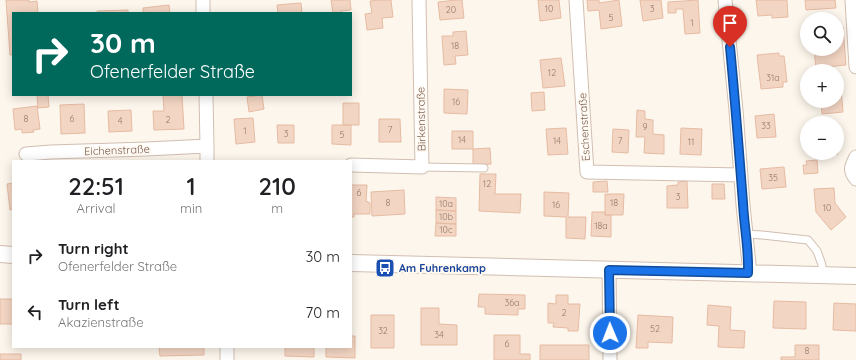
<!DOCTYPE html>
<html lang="en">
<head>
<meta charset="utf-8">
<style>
	body { margin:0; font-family:Quicksand,sans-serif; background:#f6f6f6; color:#202124; height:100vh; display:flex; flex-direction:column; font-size:15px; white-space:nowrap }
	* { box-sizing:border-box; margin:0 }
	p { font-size:13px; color:#757577 }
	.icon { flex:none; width:22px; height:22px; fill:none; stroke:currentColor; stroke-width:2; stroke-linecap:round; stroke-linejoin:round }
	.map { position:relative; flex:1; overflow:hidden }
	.panel { position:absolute; left:12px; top:160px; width:340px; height:188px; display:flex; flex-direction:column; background:#fff; border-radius:0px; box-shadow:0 2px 10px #0003 }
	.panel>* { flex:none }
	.banner { position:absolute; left:12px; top:12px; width:340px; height:84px; border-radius:0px; box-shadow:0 2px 10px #0003; background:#00695c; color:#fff; overflow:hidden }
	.tools { position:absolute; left:800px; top:12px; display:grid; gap:8px }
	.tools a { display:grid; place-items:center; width:44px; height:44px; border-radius:50%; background:#fff; box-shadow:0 2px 10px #0003; font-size:20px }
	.pin { position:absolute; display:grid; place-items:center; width:34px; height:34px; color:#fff; margin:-41px -17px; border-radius:50% 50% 50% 0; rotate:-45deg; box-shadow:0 0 4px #0007 }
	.pin .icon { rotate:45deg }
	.me { position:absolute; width:44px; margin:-22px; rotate:359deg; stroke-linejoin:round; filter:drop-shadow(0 0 3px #0008) }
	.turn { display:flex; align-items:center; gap:14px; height:84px; padding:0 12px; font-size:18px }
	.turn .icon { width:52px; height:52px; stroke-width:2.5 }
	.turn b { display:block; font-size:28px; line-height:34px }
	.eta { display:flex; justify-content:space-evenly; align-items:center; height:68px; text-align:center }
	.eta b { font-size:24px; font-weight:600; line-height:28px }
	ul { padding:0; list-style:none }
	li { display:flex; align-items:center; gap:12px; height:56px; padding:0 12px }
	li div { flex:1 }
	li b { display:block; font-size:15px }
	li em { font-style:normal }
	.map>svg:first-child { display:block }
</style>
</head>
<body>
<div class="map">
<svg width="856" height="360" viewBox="0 0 856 360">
	<rect width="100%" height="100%" fill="#fdf6ec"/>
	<path fill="#f3d5c3" stroke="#e6bba3" d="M6,0H29V2L37,1L38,13H13V55H10Z
		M331,0H350L351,10L341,11V13H333Z
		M378,0H391L393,17L382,18L383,28L367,30L365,14L372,13L370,1Z
		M456,0H462L464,18L440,20L438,2Z
		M538,0H559L561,18L540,21Z
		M587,0H599V3L619,0L622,26L601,29L599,10L588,11Z
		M640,0H661L663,18L643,21Z
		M698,0L700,33L685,34L683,9H676V13H668V2Z
		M756,0H787L788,17L772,18V15L758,16Z
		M805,0H835L836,8L806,10Z
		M301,3L302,13H278L277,5Z
		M169,5L170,13H143V8Z
		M128,10V13H97V11Z
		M843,27L846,65L816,68L814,49H837V28Z
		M466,31L468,55L455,56L456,64L444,65L442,36H453V32Z
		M779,53V56H784L787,82H783V87L761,89L757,55Z
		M561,58L565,86L543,88L540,60Z
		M841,88L843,112L822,114L821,101H837V89Z
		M444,89L468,90L467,114L444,113Z
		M544,92L545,110L532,111L531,93Z
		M37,95H48L49,107L38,108Z
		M163,95H182L184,129L154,130L153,111H164Z
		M262,95L264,109L249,112L247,97Z
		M343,103H359V125H343Z
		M84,104L85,133L61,134L60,105Z
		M37,106L40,129L33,130L34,132L22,133V129L15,130L13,109Z
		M131,110L132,131L109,132L108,111Z
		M637,110L645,111V119L653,120V134L664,135V154L644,153L645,137H636Z
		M774,114L776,137L757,138L755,116Z
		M253,118L255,142L236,144L234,119Z
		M379,119H400L401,142H379Z
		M277,125H294V143H278Z
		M332,125H351V145L332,144Z
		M566,128L568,154L548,155L546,129Z
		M681,128L702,129L701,155L680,154Z
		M613,129L629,130L628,153L612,152Z
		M452,131H473V149H452Z
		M837,144L838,154L816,156L815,153H837Z
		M490,148L491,164L473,165V149Z
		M817,160L818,173L804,174L803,165H807L806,161Z
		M784,167L786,187L762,189L760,169Z
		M480,174H496L495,194H521L520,213L479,211Z
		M607,181L608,192H593V182Z
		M687,181L688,208H667V186L678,185V182Z
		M13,183V209L10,210L7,184Z
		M712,184H724L725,199H712Z
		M351,185H367L366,201L370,203V214H354V217H351Z
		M834,188L835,203L846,217L831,230L816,212L814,189Z
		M404,190L405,214L372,216L371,192Z
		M544,192L569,193L568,217H586L585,239L566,238V217L544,216Z
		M605,194H624L623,215H605Z
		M436,197L456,198V211L436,210Z
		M436,210L456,211V224L436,223Z
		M592,212H605V215H611V237L591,236Z
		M436,223L456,224V236H435Z
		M479,294L525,295V309H518V315L485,314V307H478Z
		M556,295H568V304H580L578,331H568V328L553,327L554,323H548V303L556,304Z
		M0,299H13V324H0Z
		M774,301L806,302V329L773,328Z
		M834,303L856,304V331L833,330Z
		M708,305L731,307L730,330L745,331L744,348L718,347L719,326L707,325Z
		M421,308H439V324L457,325V345H421Z
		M371,315H394V348H371Z
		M638,315L673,317L672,343L648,342V348H636Z
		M494,335H520V354H530V360H494Z
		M351,336H355V358L326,357V347H351Z
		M540,345H589V360H540Z
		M795,345H819V360H781V357H795Z
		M159,347H204V355L160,356Z
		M285,347H314V357L285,356Z
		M0,354H21V360H0Z"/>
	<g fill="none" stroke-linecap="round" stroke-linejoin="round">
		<g stroke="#d1beb0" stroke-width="9">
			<path id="service" d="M422,167L484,168
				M746,234L762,235L808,240L817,251L822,265V275"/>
		</g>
		<g stroke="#d1beb0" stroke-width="15">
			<path id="minor" d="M203,0V13
				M576,0L587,172L741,175
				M725,0L736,110L743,205L749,264L748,273
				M852,0L856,67
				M206,95L207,146V161
				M26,154L51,152L147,149L207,146
				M856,157C851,167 849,170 856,179
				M351,165L422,167L419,0
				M609,270L610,360
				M227,347V360"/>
		</g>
		<g stroke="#d1beb0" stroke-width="18">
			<path id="tertiary" d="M0,254L13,255
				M351,263L856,276"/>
		</g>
		<use href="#service" stroke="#fff" stroke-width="7"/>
		<use href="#minor" stroke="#fff" stroke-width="13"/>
		<use href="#tertiary" stroke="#fff" stroke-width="16"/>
	</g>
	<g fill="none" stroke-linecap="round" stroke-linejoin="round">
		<g stroke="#114b97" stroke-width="10">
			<path id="route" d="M610,333L609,270L748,273C749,249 744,226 743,203C739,151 735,99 730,47"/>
		</g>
		<use href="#route" stroke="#1a73e8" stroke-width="7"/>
	</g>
	<defs>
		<g id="bus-square" transform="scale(1)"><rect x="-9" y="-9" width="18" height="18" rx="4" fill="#1a4fb4" stroke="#fffaf3"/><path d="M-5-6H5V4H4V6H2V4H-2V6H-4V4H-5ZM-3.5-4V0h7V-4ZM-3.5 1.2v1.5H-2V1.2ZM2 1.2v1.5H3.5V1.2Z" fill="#fff"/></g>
	</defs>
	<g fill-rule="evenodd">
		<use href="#bus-square" x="385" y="268"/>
	</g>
	<g text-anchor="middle" stroke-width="4" stroke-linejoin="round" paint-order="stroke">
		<g font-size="9" fill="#987a6a">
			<text x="549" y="12">10</text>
			<text x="652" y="12">3</text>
			<text x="451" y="13">20</text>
			<text x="611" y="21">5</text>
			<text x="692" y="26">1</text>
			<text x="455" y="49">18</text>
			<text x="552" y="76">12</text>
			<text x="773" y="81">31a</text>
			<text x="456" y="105">16</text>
			<text x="26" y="122">8</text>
			<text x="72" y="122">6</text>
			<text x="168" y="123">2</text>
			<text x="120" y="124">4</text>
			<text x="766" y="129">33</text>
			<text x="645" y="130">9</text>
			<text x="390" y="133">7</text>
			<text x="245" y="134">1</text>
			<text x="286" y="137">3</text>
			<text x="342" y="138">5</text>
			<text x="462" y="143">14</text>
			<text x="557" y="144">14</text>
			<text x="620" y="144">7</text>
			<text x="691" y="145">11</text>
			<text x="773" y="181">35</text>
			<text x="487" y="187">12</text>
			<text x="359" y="196">6</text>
			<text x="678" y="200">3</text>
			<text x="388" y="206">8</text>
			<text x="614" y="206">18</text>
			<text x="446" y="207">10a</text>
			<text x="556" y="208">16</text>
			<text x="827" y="211">10</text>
			<text x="446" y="220">10b</text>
			<text x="601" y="229">18a</text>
			<text x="446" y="233">10c</text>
			<text x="512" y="306">36a</text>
			<text x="564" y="316">2</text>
			<text x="655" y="332">52</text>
			<text x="383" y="334">32</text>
			<text x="439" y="338">34</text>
			<text x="507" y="347">6</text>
			<text x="807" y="354">8</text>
		</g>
		<g font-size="11" fill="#7a5c4d" stroke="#fffaf3">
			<text transform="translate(421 119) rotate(-91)" y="4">Birkenstraße</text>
			<text transform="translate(584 127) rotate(-93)" y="4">Eschenstraße</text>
			<text transform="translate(117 150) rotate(-2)" y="4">Eichenstraße</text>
		</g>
		<g font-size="11" font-weight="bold" fill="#164399" stroke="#fffaf3" text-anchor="start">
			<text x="399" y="272">Am Fuhrenkamp</text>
		</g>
	</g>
</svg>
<div class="tools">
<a><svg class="icon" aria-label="search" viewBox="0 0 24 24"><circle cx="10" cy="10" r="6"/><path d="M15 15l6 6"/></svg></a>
<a>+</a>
<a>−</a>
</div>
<div class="pin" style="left:730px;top:47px;background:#d93025"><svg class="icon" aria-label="arrive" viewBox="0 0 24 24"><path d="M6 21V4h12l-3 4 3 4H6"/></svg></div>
<svg class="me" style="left:610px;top:333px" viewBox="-20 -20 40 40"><circle r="17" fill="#1a73e8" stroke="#fff" stroke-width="3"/><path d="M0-11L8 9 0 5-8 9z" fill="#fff"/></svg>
<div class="banner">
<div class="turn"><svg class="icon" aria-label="right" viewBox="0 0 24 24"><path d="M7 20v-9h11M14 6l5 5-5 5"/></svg><div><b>30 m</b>Ofenerfelder Straße</div></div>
</div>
<section class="panel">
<div class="eta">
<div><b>22:51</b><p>Arrival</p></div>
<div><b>1</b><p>min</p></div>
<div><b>210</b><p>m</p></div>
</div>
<ul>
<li><svg class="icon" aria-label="right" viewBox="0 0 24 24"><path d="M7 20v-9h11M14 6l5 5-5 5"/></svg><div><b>Turn right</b><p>Ofenerfelder Straße</p></div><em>30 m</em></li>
<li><svg class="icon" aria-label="left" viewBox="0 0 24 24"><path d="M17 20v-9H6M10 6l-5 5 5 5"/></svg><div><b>Turn left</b><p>Akazienstraße</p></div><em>70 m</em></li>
</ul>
</section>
</div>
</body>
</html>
